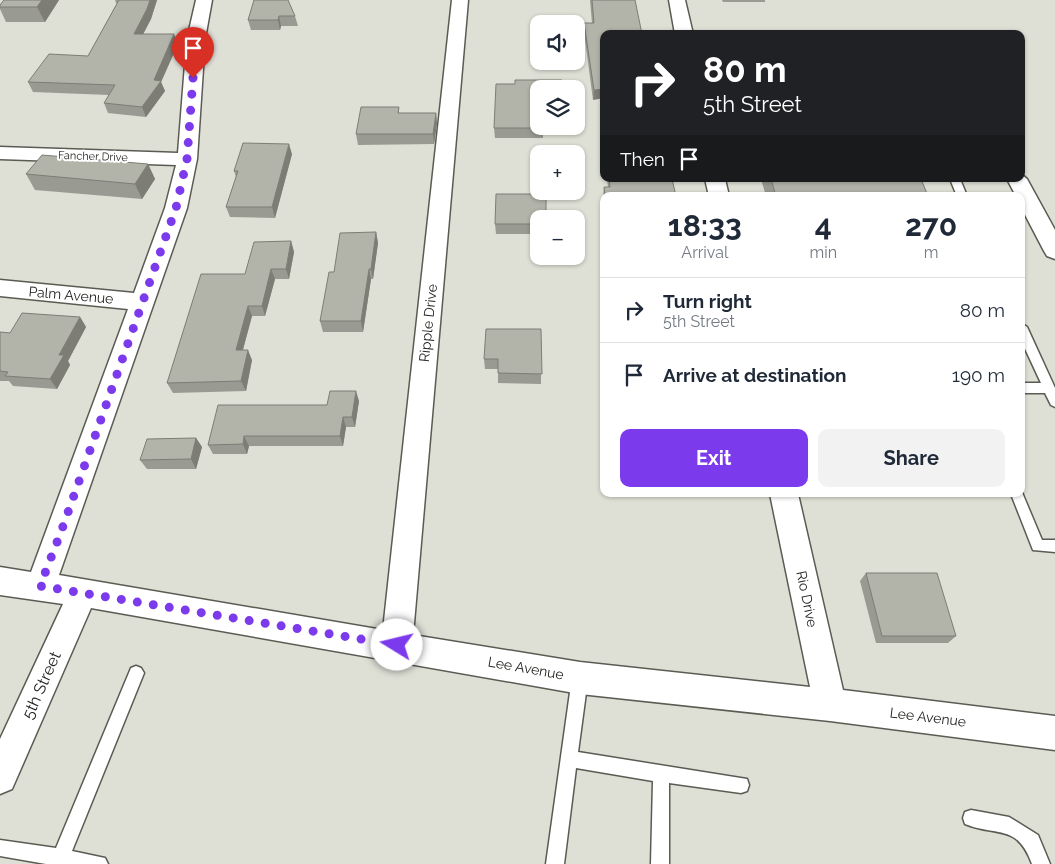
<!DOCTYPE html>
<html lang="en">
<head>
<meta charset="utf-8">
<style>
	body { margin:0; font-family:Raleway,sans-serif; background:#f2f2f3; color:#1f2937; height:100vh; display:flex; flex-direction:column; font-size:19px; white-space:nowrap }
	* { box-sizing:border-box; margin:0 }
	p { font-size:16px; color:#747a83 }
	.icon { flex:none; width:28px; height:28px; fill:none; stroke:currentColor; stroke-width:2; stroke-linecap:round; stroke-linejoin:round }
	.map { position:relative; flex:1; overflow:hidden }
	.panel { position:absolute; left:600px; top:192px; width:425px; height:305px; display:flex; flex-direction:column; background:#fff; border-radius:10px; box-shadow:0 1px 4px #0004 }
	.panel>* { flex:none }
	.top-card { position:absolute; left:600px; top:30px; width:425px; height:152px; border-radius:10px; box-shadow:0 1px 4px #0004; background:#202124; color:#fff; overflow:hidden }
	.fabs { position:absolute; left:530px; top:15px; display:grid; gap:10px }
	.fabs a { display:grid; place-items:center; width:55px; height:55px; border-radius:10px; background:#fff; box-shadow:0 1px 4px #0004; font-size:25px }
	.pin { position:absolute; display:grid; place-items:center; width:42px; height:42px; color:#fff; margin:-51px -21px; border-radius:50% 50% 50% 0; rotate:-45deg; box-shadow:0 0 5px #0007 }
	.pin .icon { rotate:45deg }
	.me { position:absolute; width:55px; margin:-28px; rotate:279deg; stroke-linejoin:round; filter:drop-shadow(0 0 4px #0008) }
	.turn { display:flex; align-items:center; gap:18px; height:105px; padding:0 20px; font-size:22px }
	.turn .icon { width:65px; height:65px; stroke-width:2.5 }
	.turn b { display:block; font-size:35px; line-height:42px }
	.then { display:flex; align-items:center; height:48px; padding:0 20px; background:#0003; gap:10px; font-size:19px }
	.eta { display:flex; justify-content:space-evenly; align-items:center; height:85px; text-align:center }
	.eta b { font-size:30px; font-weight:700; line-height:35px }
	.action { display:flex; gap:10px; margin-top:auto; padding:10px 20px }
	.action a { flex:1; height:58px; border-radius:10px; background:#7c3aed; color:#fff; font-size:20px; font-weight:700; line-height:58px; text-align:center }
	.action a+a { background:#f2f2f3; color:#1f2937 }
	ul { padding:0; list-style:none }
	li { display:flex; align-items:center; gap:15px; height:65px; padding:0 20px; border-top:1px solid #e0e1e3 }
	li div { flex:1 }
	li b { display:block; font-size:19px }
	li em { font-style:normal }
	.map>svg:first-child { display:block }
</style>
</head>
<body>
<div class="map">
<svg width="1055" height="864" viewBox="0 0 1055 864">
	<rect width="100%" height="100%" fill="#dedfd5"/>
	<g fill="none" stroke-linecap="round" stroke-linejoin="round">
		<g stroke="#5a5b53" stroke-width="3">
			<path id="service" d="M950,179H960L967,196H957Z
				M1021,323L1027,327L1055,388V407L1051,405L1045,393H1021V383H1041L1021,340Z
				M1021,490L1042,540H1055V552L1033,550L1011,494H1021Z
				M136,666L141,668L144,673L72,851L105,858L108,864H46L0,856V840L56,848L131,668Z
				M580,671L585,673L588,678L578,752L747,779L749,785L747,791L741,793L669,783V864H651L653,781L576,768L564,864H546L572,678L575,673Z
				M971,810L1009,817L1038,835L1050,864H1032C1017,823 997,837 965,824L963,818L965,812Z"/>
		</g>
		<g stroke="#5a5b53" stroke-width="3">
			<path id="minor" d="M196,0H212L205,39L197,159L187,208L59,575L383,630L452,0H468L413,635L580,662L810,687L770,494H798L843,690L1055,716V750L830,721L580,694L91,608L12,789L0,794V739L63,604L0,595V567L31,572L128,309L0,296V280L134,293L165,208L176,165L0,159V147L178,153L187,39Z
				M669,0H685L693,34H675Z
				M1021,174L1027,179L1055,230V259L1047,256L1044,251L1021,207V196H1016L1007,179H1021Z
				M705,179H725L729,196H709Z"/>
		</g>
		<use href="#service" fill="#fff" fill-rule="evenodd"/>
		<use href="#minor" fill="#fff" fill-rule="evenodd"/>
	</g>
	<path fill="#999a91" d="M4,0H59L45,22H6L0,9V5Z
		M115,0H157L151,19L143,34H174L178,44L161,82L165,91L146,117L108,113L104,103L109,95L33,92L28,82L88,56L117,3H116Z
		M254,0L295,16L298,26H281L280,30H251L248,20Z
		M590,0H635L604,34L593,100L584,32V23H592Z
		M722,0H765V2H723Z
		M539,89L543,126V138H495L494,128Z
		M399,107V113H436L437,124L434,144L358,145L356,134Z
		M292,154L275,218L230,217L226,207L236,177L234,171Z
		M148,164L155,179L142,199L35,190L26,174Z
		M607,179H672L676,196H604V208L603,198L604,187H608Z
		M761,179H921L928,196H766Z
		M539,219V234H496L495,224Z
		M376,232L378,243L373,279H371L363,332H323L320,321L334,272Z
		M291,241L294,252L289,279H275L265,316H252L243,350L252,360L246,391L173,393L167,383Z
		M80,317L86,327L68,361L70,365L57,389L13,386L9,381H0V332L10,333Z
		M541,329V384L498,383V369H485L484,359Z
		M359,401L355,427H346L343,446H249L247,454H213L208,445L327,405Z
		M196,438L202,447L196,469H147L140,460Z
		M866,573L956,636L948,643H876L860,581Z"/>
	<path fill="#7d7d76" d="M42,0H59L45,22L37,7Z
		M150,0H157L151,19L138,44L134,34Z
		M279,16L281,26L280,30L278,20Z
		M174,34L178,44L161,82L165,91L146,117L142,107Z
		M604,89V98L593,100L594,90Z
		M436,113L437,124L434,144L433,134Z
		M289,144L292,154L275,218L272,207Z
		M148,164L155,179L142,199L135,184Z
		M376,232L378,243L373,279L371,269Z
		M291,241L294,252L289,279L286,269Z
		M271,269L275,279L265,316L262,306Z
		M369,269L371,279L363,332L361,321Z
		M248,306L252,316L240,360L236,350Z
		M80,317L86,327L68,361L70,365L57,389L50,379L59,355Z
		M248,350L252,360L246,391L241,381Z
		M356,391L359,401L355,427L352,417Z
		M343,417L346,427L343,446L340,436Z
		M244,436L249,446L247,454L243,444Z
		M196,438L202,447L196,469L191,459Z"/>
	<path fill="#b2b3a9" stroke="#7d7d76" d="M4,0H42L37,7H0V5Z
		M119,0H150L147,9L134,34H174L154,80L161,81L142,107L104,103L115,85L28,82L49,54L88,56Z
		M254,0H288L295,16H279L278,20H248Z
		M592,0H635L642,34H604V89L594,90L584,23H594Z
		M515,80H562L563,89H539V126H543V128H494L496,84H515Z
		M361,107H399L398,113H436L433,134H356Z
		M243,143L289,144L272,207H226L238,171H234Z
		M42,155L148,164L135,184L26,174Z
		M609,179H672L676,196H605L604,187H610Z
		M771,179H921L928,196H776Z
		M496,194H546V219H539V224H495Z
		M376,232L371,269H369L361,321H320L329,272H334L340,233Z
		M291,241L286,269H271L262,306H248L236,350H248L241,381L167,383L201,274H245L254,242Z
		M22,313L80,317L59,355H64L50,379L5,376L8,372L0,371V332L10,333Z
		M486,329H541L542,374L498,373V359H484Z
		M330,391H356L352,417H343L340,436H244L243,444L208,445L218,405H327Z
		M196,438L191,459L140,460L147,439Z
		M866,573H937L956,636H882Z"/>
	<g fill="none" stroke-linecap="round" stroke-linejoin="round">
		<path stroke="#7c3aed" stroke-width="9" stroke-dasharray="0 16.2" d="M193,78L187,159L176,208L61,532L40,586L397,645"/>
	</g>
	<g text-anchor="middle" stroke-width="4" stroke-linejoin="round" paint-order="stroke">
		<g font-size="11" fill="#22231f" stroke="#fff">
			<text transform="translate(93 156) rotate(2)" y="4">Fancher Drive</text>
		</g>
		<g font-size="14" fill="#22231f" stroke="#fff">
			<text transform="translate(71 295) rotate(5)" y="5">Palm Avenue</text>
			<text transform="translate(428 323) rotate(-84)" y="5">Ripple Drive</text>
			<text transform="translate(807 599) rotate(78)" y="5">Rio Drive</text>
			<text transform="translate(526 668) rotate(10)" y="5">Lee Avenue</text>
			<text transform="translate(928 717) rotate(7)" y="5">Lee Avenue</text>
		</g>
		<g font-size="16" fill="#22231f" stroke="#fff">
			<text transform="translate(41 685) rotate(-66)" y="6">5th Street</text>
		</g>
	</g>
</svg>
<div class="fabs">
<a><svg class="icon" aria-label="sound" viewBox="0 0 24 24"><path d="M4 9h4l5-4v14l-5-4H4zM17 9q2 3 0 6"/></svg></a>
<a><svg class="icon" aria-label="layers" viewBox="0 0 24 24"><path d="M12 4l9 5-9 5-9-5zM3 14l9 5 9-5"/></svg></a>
<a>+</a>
<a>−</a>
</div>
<div class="pin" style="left:193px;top:78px;background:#d93025"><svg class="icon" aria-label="arrive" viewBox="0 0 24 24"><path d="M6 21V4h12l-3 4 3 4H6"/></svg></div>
<svg class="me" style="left:397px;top:645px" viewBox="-20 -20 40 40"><circle r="19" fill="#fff"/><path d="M0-13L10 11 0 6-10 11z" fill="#7c3aed"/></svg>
<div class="top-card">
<div class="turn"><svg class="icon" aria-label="right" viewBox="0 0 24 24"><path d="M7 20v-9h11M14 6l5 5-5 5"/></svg><div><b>80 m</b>5th Street</div></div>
<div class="then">Then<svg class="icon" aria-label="arrive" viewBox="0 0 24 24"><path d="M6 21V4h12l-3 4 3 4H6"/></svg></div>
</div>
<section class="panel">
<div class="eta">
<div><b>18:33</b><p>Arrival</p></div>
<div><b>4</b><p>min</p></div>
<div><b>270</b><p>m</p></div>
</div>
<ul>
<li><svg class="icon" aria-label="right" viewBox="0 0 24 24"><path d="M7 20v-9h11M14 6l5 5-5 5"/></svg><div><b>Turn right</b><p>5th Street</p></div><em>80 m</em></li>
<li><svg class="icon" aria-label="arrive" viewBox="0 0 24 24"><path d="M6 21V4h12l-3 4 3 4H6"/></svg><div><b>Arrive at destination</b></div><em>190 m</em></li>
</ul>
<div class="action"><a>Exit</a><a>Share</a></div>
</section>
</div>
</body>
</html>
